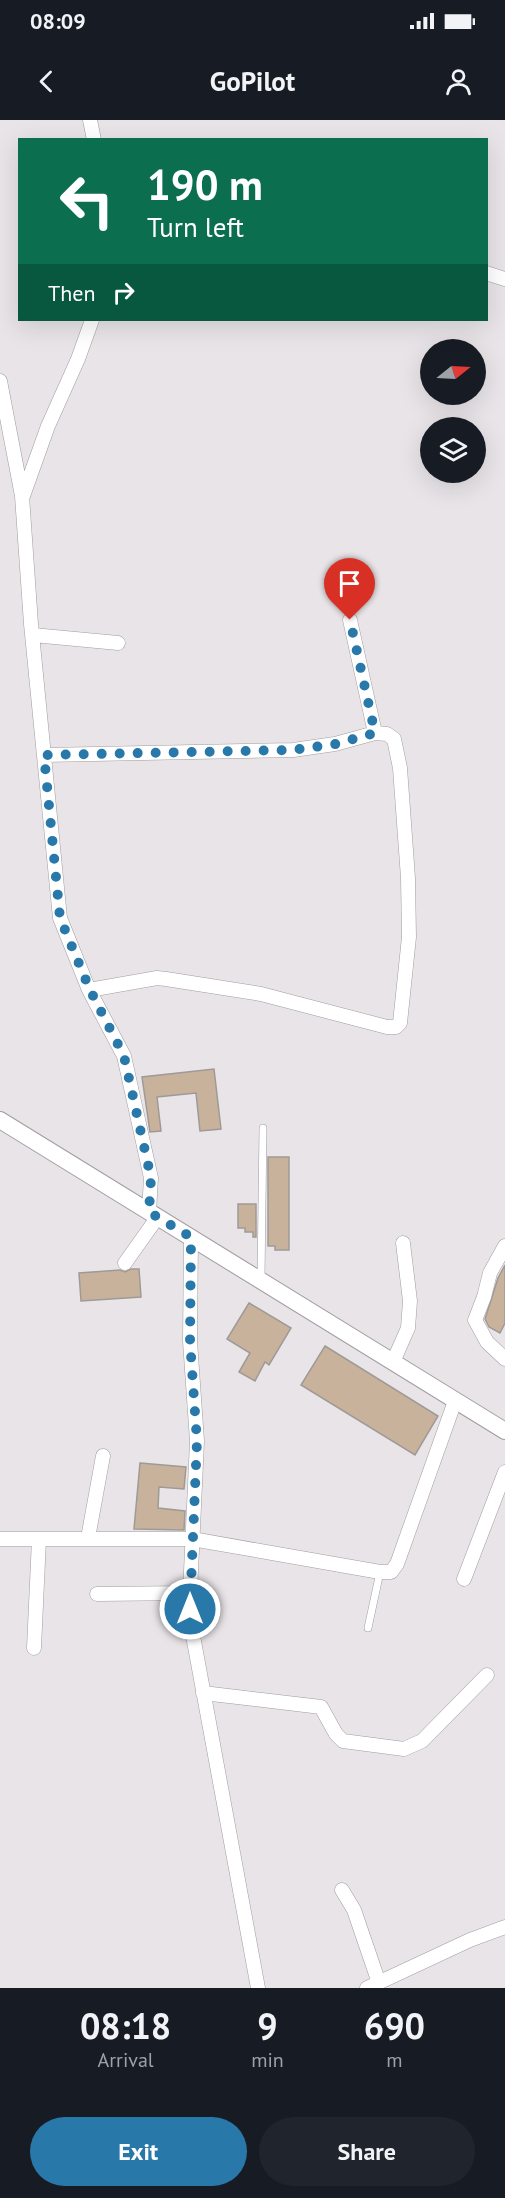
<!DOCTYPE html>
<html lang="en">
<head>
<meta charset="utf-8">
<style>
	body { margin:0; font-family:"PT Sans",sans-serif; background:#20242c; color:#f1f3f6; height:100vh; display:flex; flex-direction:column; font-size:22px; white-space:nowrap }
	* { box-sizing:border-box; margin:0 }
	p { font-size:20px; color:#9ea1a6 }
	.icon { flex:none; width:33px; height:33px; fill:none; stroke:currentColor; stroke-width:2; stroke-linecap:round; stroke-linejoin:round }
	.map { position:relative; height:1868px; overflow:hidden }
	.details { display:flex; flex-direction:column; background:#171b24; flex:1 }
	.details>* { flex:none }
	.guide { position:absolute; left:18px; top:18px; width:470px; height:183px; border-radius:0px; box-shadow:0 6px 24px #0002; background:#0b6e4f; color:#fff; overflow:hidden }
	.needle { width:39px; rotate:72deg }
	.fabs { position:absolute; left:420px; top:219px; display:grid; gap:12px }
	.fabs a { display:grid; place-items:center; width:66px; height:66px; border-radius:50%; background:#171b24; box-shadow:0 6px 24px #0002; font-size:30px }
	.pin { position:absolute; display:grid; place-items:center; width:51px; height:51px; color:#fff; margin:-62px -26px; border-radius:50% 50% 50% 0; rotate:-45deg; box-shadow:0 0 6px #0007 }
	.pin .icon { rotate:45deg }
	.me { position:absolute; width:66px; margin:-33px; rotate:0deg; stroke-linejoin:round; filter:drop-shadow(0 0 4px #0008) }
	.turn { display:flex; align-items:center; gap:21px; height:126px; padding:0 30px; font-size:27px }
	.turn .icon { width:78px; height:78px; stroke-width:2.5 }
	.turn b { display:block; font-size:42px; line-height:51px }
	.then { display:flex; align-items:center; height:57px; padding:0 30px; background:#0003; gap:12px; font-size:22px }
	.eta { display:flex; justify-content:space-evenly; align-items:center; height:102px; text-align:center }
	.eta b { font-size:36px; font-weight:800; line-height:42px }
	.primary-button { display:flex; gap:12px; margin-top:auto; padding:12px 30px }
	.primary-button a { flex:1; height:69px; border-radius:36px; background:#2878aa; color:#fff; font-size:24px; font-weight:800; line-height:69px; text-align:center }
	.primary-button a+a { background:#20242c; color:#f1f3f6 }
	.status { display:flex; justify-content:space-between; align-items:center; height:42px; padding:0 30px; background:#171b24; direction:ltr }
	.status svg { height:16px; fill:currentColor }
	header { display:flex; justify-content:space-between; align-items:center; height:78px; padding:0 30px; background:#171b24; font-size:27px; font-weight:800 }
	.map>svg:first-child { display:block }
</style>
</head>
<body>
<div class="status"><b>08:09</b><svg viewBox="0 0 49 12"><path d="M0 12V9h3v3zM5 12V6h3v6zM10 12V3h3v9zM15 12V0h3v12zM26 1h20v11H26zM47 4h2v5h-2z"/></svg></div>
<header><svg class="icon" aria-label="back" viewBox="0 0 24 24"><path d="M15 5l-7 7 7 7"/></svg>GoPilot<svg class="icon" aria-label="person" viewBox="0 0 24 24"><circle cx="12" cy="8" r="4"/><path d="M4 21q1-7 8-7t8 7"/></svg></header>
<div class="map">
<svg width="505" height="1868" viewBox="0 0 505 1868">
	<rect width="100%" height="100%" fill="#e8e4e8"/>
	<path fill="#c9b29b" stroke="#9e9a97" stroke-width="1.5" d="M214,949L221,1009L200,1011L196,973L157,977L161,1011L150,1012L142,957Z
		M268,1037H289V1130H275V1126H268Z
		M238,1084H256V1117H253V1112H245V1108H238Z
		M505,1145V1203L500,1213L489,1207L485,1199L498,1158Z
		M131,1149H139L141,1177L81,1181L79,1153L120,1150L125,1152Z
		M249,1183L291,1208L269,1245L265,1242L255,1261L239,1252L250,1233L227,1219Z
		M325,1226L438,1296L415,1335L301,1265Z
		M140,1343L186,1347L184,1369L159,1367L158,1388L185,1391L184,1410L134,1409Z"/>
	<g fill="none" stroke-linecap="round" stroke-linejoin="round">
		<g stroke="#a09da1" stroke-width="8">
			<path id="service" d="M261,1158L263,1008
				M368,1508L380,1452"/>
		</g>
		<g stroke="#a09da1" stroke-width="15">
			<path id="minor" d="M90,0L94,20
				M486,153L505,159
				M0,261L22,376L31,504L59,788L60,798L89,870L124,936L151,1058L149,1092
				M23,376L48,306L78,239L92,200
				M350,500L375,613
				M33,515L118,523
				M44,635L293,630L335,624L375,613L387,614L394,619L400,648L408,758L409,817L400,903L396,907H387L261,874L166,859L157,858L89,870
				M191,1117L190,1221L197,1321L190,1473L191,1505L258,1868
				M505,1126L490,1153L484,1177L475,1200L487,1222L505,1239
				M125,1143L157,1098
				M393,1242L408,1208L410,1181L403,1123
				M88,1418L103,1336
				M0,1419H192L380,1452H391L397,1444L455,1281
				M464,1459L505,1352
				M97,1474L190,1473
				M34,1528L39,1419
				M203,1573L321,1587L336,1614L343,1621L404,1629L422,1621L487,1555
				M342,1770L354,1790L379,1863
				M367,1868L470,1820L505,1807"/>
		</g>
		<g stroke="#a09da1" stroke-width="18">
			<path id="tertiary" d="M0,1000L505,1311"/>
		</g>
		<use href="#service" stroke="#fff" stroke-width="7"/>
		<use href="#minor" stroke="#fff" stroke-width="14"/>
		<use href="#tertiary" stroke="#fff" stroke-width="16"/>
	</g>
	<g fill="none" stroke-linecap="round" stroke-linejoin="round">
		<path stroke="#2878aa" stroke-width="10" stroke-dasharray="0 18" d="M190,1489L197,1321L190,1221L191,1117L149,1092L151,1058L124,936L90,870L60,798L44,635L293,630L336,624L375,613L350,500"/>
	</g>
</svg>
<div class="fabs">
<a><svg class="needle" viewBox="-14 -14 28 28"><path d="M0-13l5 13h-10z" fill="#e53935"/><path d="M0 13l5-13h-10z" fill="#9ea1a6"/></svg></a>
<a><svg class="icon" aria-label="layers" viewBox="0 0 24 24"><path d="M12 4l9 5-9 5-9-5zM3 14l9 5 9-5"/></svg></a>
</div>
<div class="pin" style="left:350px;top:500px;background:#d93025"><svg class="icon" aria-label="arrive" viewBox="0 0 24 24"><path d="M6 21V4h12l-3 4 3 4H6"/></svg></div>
<svg class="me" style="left:190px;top:1489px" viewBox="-20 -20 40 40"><circle r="17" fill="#2878aa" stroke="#fff" stroke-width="3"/><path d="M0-11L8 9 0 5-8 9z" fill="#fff"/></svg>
<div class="guide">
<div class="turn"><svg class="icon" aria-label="left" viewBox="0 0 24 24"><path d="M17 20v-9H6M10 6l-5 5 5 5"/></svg><div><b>190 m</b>Turn left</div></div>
<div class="then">Then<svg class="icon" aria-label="right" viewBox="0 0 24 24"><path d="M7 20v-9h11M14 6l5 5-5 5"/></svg></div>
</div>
</div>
<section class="details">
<div class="eta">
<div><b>08:18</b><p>Arrival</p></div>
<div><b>9</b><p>min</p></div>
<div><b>690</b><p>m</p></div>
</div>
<div class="primary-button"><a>Exit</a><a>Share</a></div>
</section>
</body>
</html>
